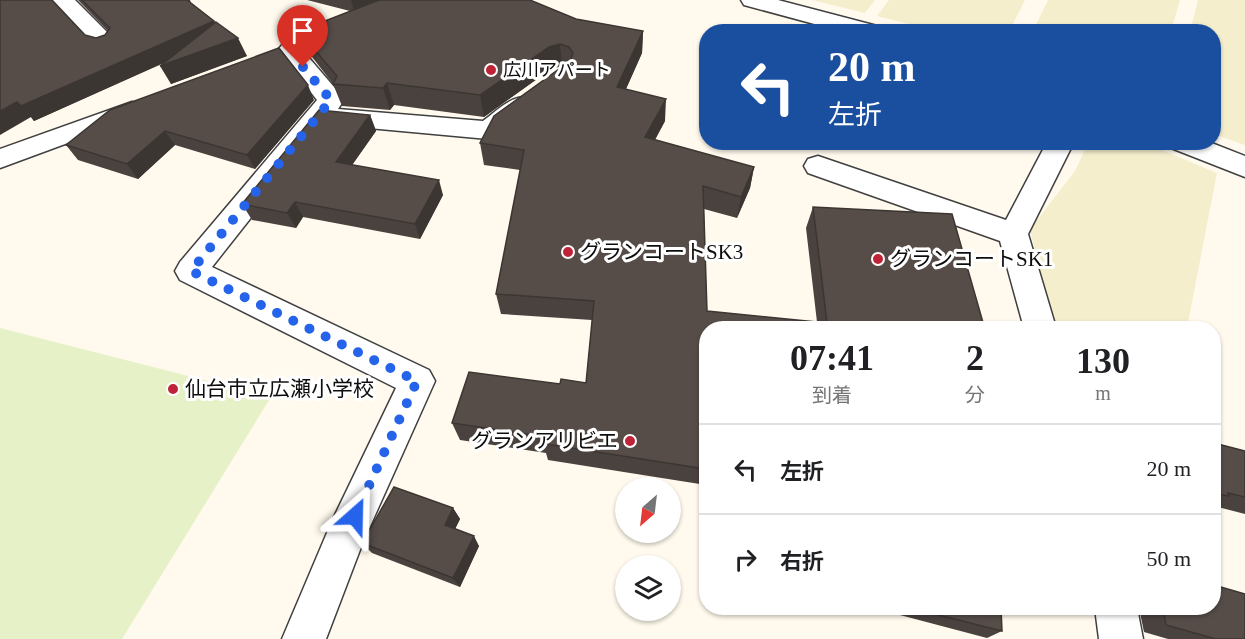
<!DOCTYPE html>
<html lang="ja">
<head>
<meta charset="utf-8">
<style>
	body { margin:0; font-family:"Times New Roman","Noto Sans JP",serif; background:#f2f2f2; color:#202124; height:100vh; display:flex; flex-direction:column; font-size:22px; white-space:nowrap }
	* { box-sizing:border-box; margin:0 }
	p { font-size:20px; color:#757577 }
	.icon { flex:none; width:33px; height:33px; fill:none; stroke:currentColor; stroke-width:2; stroke-linecap:round; stroke-linejoin:round }
	.map { position:relative; flex:1; overflow:hidden }
	.drawer { position:absolute; left:699px; top:321px; width:522px; height:294px; display:flex; flex-direction:column; background:#fff; border-radius:24px; box-shadow:0 2px 4px #0004 }
	.drawer>* { flex:none }
	.guide { position:absolute; left:699px; top:24px; width:522px; height:126px; border-radius:24px; box-shadow:0 2px 4px #0004; background:#1a4fa0; color:#fff; overflow:hidden }
	.needle { width:39px; rotate:208deg }
	.controls { position:absolute; left:615px; top:477px; display:grid; gap:12px }
	.controls a { display:grid; place-items:center; width:66px; height:66px; border-radius:50%; background:#fff; box-shadow:0 2px 4px #0004; font-size:30px }
	.pin { position:absolute; display:grid; place-items:center; width:51px; height:51px; color:#fff; margin:-62px -26px; border-radius:50% 50% 50% 0; rotate:-45deg; box-shadow:0 0 6px #0007 }
	.pin .icon { rotate:45deg }
	.me { position:absolute; width:66px; margin:-33px; rotate:25deg; stroke-linejoin:round; filter:drop-shadow(0 0 4px #0008) }
	.turn { display:flex; align-items:center; gap:21px; height:126px; padding:0 30px; font-size:27px }
	.turn .icon { width:78px; height:78px; stroke-width:2.5 }
	.turn b { display:block; font-size:42px; line-height:51px }
	.eta { display:flex; justify-content:space-evenly; align-items:center; height:102px; text-align:center }
	.eta b { font-size:36px; font-weight:600; line-height:42px }
	ul { padding:0; list-style:none }
	li { display:flex; align-items:center; gap:18px; height:90px; padding:0 30px; border-top:2px solid #e0e0e0 }
	li div { flex:1 }
	li b { display:block; font-size:22px }
	li em { font-style:normal }
	.map>svg:first-child { display:block }
</style>
</head>
<body>
<div class="map">
<svg width="1245" height="639" viewBox="0 0 1245 639">
	<rect width="100%" height="100%" fill="#fffaed"/>
	<path fill="#f5eecd" d="M812,0H875L865,13Z
		M889,0H1025L1009,32L936,31L877,16Z
		M1048,0H1180L1171,31H1033Z
		M1198,0H1245V145L1214,134V32L1190,31Z
		M1088,143H1145L1217,173L1187,328H1053L1030,229L1075,171Z"/>
	<path fill="#e6f1c8" d="M0,328L271,397L122,639H0Z"/>
	<g fill="none" stroke-linecap="round" stroke-linejoin="round">
		<g stroke="#404040" stroke-width="3">
			<path id="minor" d="M51,0H75L114,39L118,44L114,49L106,51L98,49Z
				M741,0H778L881,27L884,32H844L744,5Z
				M290,43L298,45L340,94L344,100L338,109L483,121C498,110 513,93 532,98L536,104L532,110L497,136L488,139L325,124L212,267L429,370L435,381L363,542L326,639H282L332,521L396,388L180,280L175,271L180,262L317,100L278,50L282,45Z
				M132,102L141,104L145,110L141,116L0,168V149Z
				M1047,142H1074L1028,234L1056,328H1024L1000,241L808,173L804,166L808,159L818,156L1006,220Z
				M1168,142H1209L1245,156V177L1171,148Z
				M1095,608H1137L1143,639H1099Z"/>
		</g>
		<use href="#minor" fill="#fff" fill-rule="evenodd"/>
	</g>
	<path fill="#4a423f" d="M78,0H190L191,3L215,23L247,56L171,84L165,62L34,121L31,117L85,35L96,38L105,35L108,31Z
		M307,0H520L576,19L643,31L642,53L626,89L665,121L655,140L754,167L750,188L737,218L704,209L707,311L817,322L806,228L813,207L984,326L706,328V485L548,460L546,453L460,440L452,423L560,384L586,383L592,320L501,314L496,294L520,170L484,165L480,143L562,66L551,69L484,117L394,105L390,110L342,106L333,84L309,53L299,31L350,11Z
		M314,100L255,169L175,145L138,179L78,160L66,145Z
		M370,115L376,131L352,165L443,195L420,239L303,217L296,228L252,220L242,204Z
		M1214,443L1245,451V514L1214,506Z
		M453,508L460,519L455,529L479,546L460,587L372,553L362,543Z
		M881,608H1001L1002,631L987,638L881,610Z
		M1139,608H1214L1245,639H1168L1144,632Z"/>
	<path fill="#3c3633" d="M351,0H386L355,13Z
		M214,21L222,37L34,121L31,117L0,135V111L17,102Z
		M643,31L642,53L617,109V87Z
		M238,38L247,56L171,84L160,66Z
		M560,44L562,66L551,69L484,117L480,95L549,47Z
		M387,83L394,105L390,110L383,88Z
		M308,85L314,100L255,169L247,155Z
		M666,99L665,121L644,159L645,137Z
		M370,115L376,131L343,178L336,162Z
		M165,131L175,145L138,179L127,164Z
		M754,167L750,188L737,218L741,197Z
		M439,180L443,195L420,239L415,224Z
		M295,202L303,217L296,228L287,213Z
		M453,508L460,519L452,535L445,525Z
		M474,536L479,546L460,587L453,578Z"/>
	<path fill="#564d49" stroke="#3c3633" stroke-width="1.5" d="M0,0H52L85,35L96,38L105,35L110,28L82,0H187L214,21L21,106L17,102L0,111Z
		M379,0H530L576,19L643,31L617,87L666,99L645,137L754,167L741,197L703,186L707,311L827,323L813,207L952,214L984,326L1000,327L1001,328H706V469L545,444L547,437L452,423L469,372L560,384L561,379L586,383L594,301L496,294L524,150L480,143L494,116L570,61L573,53L569,47L560,44L549,47L480,95L387,83L383,88L333,84L337,76L299,31Z
		M216,22L238,38L160,66Z
		M855,29L871,32H854Z
		M279,48L308,85L247,155L165,131L127,164L66,145L110,110Z
		M319,110L370,115L336,162L439,180L415,224L295,202L287,213L242,204Z
		M1214,443L1245,451V497L1228,493L1229,496L1214,493Z
		M394,487L453,508L445,525L474,536L453,578L362,543Z
		M1214,585L1245,594V639H1216L1166,625L1163,608H1214Z
		M911,608H1001L1002,631Z"/>
	<g fill="none" stroke-linecap="round" stroke-linejoin="round">
		<path stroke="#2563eb" stroke-width="10" stroke-dasharray="0 18" d="M303,67L331,100L191,271L417,381L355,516"/>
	</g>
	<g fill="#bf2338" stroke="#fff" stroke-width="2">
		<circle cx="491" cy="70" r="6"/>
		<circle cx="568" cy="252" r="6"/>
		<circle cx="878" cy="259" r="6"/>
		<circle cx="173" cy="389" r="6"/>
		<circle cx="630" cy="441" r="6"/>
	</g>
	<g text-anchor="middle" stroke-width="6" stroke-linejoin="round" paint-order="stroke">
		<g font-size="18" fill="#0d0d0d" stroke="#fff" text-anchor="start">
			<text x="503" y="76">広川アパート</text>
		</g>
		<g font-size="21" fill="#0d0d0d" stroke="#fff" text-anchor="start">
			<text x="580" y="259">グランコートSK3</text>
			<text x="890" y="266">グランコートSK1</text>
			<text x="185" y="396">仙台市立広瀬小学校</text>
			<text x="618" y="448" text-anchor="end">グランアリビエ</text>
		</g>
	</g>
</svg>
<div class="controls">
<a><svg class="needle" viewBox="-14 -14 28 28"><path d="M0-13l5 13h-10z" fill="#e53935"/><path d="M0 13l5-13h-10z" fill="#757577"/></svg></a>
<a><svg class="icon" aria-label="layers" viewBox="0 0 24 24"><path d="M12 4l9 5-9 5-9-5zM3 14l9 5 9-5"/></svg></a>
</div>
<div class="pin" style="left:303px;top:67px;background:#d93025"><svg class="icon" aria-label="arrive" viewBox="0 0 24 24"><path d="M6 21V4h12l-3 4 3 4H6"/></svg></div>
<svg class="me" style="left:355px;top:516px" viewBox="-20 -20 40 40"><path d="M0-17L14 15 0 8-14 15z" fill="#2563eb" stroke="#fff" stroke-width="4"/></svg>
<div class="guide">
<div class="turn"><svg class="icon" aria-label="left" viewBox="0 0 24 24"><path d="M17 20v-9H6M10 6l-5 5 5 5"/></svg><div><b>20 m</b>左折</div></div>
</div>
<section class="drawer">
<div class="eta">
<div><b>07:41</b><p>到着</p></div>
<div><b>2</b><p>分</p></div>
<div><b>130</b><p>m</p></div>
</div>
<ul>
<li><svg class="icon" aria-label="left" viewBox="0 0 24 24"><path d="M17 20v-9H6M10 6l-5 5 5 5"/></svg><div><b>左折</b></div><em>20 m</em></li>
<li><svg class="icon" aria-label="right" viewBox="0 0 24 24"><path d="M7 20v-9h11M14 6l5 5-5 5"/></svg><div><b>右折</b></div><em>50 m</em></li>
</ul>
</section>
</div>
</body>
</html>
